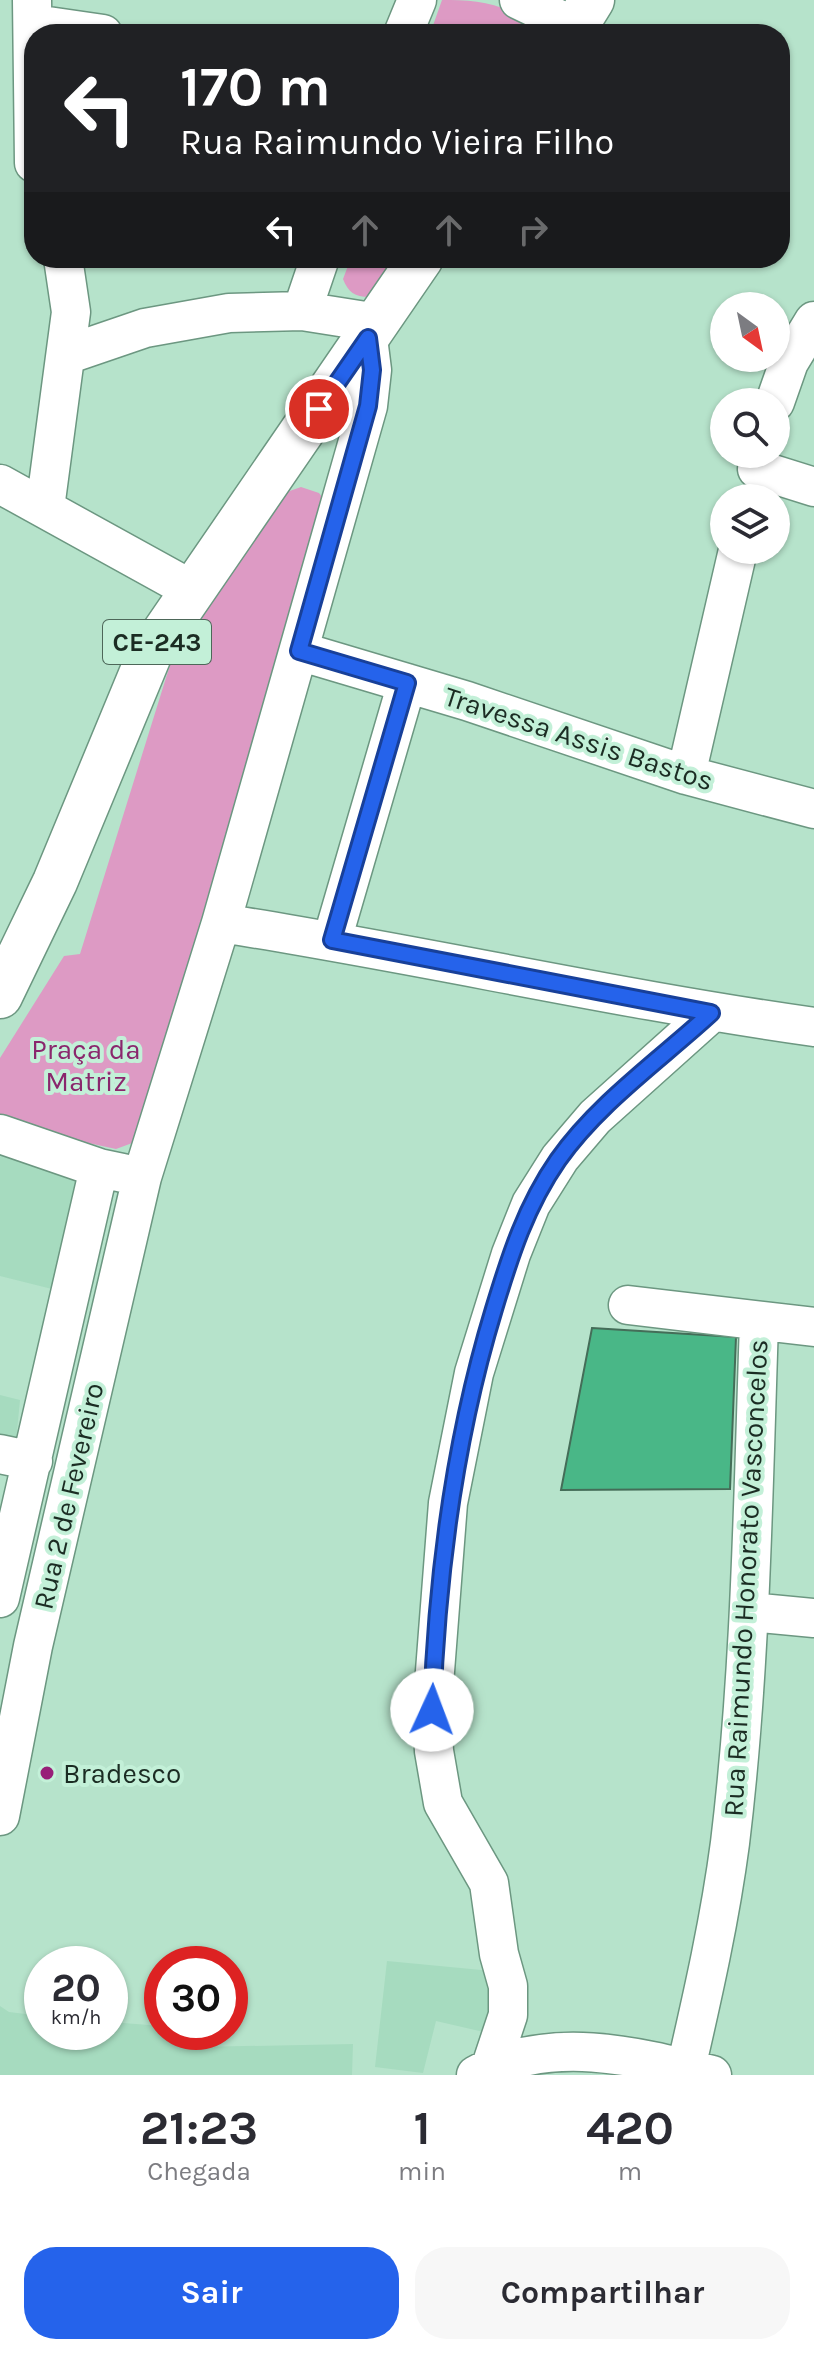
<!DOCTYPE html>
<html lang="pt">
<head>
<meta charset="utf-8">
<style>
	body { margin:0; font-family:Karla,sans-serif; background:#f7f7f7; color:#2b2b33; height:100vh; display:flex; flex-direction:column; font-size:30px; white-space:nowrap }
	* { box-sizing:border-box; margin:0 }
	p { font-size:26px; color:#7c7c81 }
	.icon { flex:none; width:44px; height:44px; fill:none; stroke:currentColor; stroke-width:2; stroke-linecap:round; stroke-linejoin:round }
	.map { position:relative; height:2075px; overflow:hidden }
	.panel { display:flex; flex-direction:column; background:#fff; flex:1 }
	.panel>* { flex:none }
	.guide { position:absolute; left:24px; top:24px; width:766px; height:244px; border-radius:32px; box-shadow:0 2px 6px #0004; background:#202124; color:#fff; overflow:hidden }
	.needle { width:52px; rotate:147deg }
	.fabs { position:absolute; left:710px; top:292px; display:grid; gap:16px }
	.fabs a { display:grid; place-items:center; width:80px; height:80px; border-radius:50%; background:#fff; box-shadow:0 2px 6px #0004; font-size:40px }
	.speed { position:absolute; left:24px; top:1946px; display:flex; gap:16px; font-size:40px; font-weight:700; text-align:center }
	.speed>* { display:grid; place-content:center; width:104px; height:104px; border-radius:50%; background:#fff; box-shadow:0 2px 6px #0004; line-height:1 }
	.speed small { font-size:20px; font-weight:400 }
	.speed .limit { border:12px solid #d22; background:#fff; color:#111 }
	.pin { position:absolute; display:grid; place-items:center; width:68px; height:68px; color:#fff; margin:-34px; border:4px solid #fff; border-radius:50%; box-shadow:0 2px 8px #0007 }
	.me { position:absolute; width:88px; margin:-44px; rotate:2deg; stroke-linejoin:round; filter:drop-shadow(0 0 6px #0008) }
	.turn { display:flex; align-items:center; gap:28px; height:168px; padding:0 24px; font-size:36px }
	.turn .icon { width:104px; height:104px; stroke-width:2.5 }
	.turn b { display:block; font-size:56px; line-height:68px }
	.lanes { display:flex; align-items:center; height:76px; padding:0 24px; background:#0003; justify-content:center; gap:40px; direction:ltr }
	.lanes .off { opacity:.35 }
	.eta { display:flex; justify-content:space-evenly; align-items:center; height:136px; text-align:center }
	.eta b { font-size:48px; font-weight:700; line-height:56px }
	.action { display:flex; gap:16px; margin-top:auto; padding:16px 24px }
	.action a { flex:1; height:92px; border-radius:32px; background:#2563eb; color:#fff; font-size:32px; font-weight:700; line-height:92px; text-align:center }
	.action a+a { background:#f7f7f7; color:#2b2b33 }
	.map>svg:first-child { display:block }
</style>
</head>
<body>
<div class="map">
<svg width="814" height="2075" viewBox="0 0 814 2075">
	<rect width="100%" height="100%" fill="#b6e3cb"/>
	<path fill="#a6dbbf" d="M0,1149L80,1172L52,1289L0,1276Z
		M0,1395L20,1400L15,1452L0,1449Z
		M387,1961L492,1971L488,2033L436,2021L423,2073L375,2067Z
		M0,2006L9,2012L42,2016V2032H110V2022L162,2026V2032H194L196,2047L353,2044L352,2075H0Z"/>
	<path fill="#dd9ac4" d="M442,0C475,0 515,2 534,34H430Z
		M351,258H400L369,297C355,297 348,292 343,279Z
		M301,487L319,493L330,508L135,1142L116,1149L0,1124V1058L64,956L80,954L170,665L284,493Z"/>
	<path fill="#49b787" stroke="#446d58" stroke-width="2" d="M592,1328L736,1337L730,1489L561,1490Z"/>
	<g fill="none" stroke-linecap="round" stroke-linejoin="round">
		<g stroke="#6c9781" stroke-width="41">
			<path id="minor" d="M32,0L34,163
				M519,0L575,27
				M34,24L103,34
				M403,34L417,0
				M320,258L302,311L378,323
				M66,355L145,328L229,313L302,311
				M775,402L789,362L814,321
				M757,469L814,487
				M0,484L192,590
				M45,508L71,312L63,258
				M299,651L467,701L686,775L814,809
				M686,775L738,550
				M221,923C420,954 615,999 814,1027
				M332,940L407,683
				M0,1134L99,1168L142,1177L221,923L368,406L372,370L368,338
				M628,1305L814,1327
				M0,1454L33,1461
				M0,1598L99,1168
				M749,1612L814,1618
				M0,1816L33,1646L142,1177
				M686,2068C703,1994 720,1919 730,1843C751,1671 753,1496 759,1323
				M476,2075C549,2034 636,2056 712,2075
				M488,2075L508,2015V1986L499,1954L489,1883L443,1803L434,1751L432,1710L448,1503L474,1373L511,1254L531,1204L560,1158L595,1117L711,1013"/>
		</g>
		<g stroke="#6c9781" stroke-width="47">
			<path id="major" d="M571,34L592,0
				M0,996L55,882L150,653L421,258"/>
		</g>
		<use href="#minor" stroke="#fff" stroke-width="38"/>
		<use href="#major" stroke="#fff" stroke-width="44"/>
	</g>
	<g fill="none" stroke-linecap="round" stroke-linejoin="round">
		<g stroke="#184099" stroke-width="20">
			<path id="route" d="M319,409L368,338L372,370L368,406L299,651L407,683L332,940L711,1013C661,1059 598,1103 558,1160C526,1206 510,1256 494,1309C454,1440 437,1574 432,1710"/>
		</g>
		<use href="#route" stroke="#2563eb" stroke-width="14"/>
	</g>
	<circle fill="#981e78" stroke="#c3f0d8" stroke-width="3" cx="47" cy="1773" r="8"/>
	<g text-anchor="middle" stroke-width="8" stroke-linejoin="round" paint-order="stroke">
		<rect fill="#c3f0d8" stroke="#4d6759" stroke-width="2" x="103" y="620" width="108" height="44" rx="6"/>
		<g font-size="26" font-weight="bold" fill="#1b2c23">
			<text x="157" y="651">CE-243</text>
		</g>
		<g font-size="28" fill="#1b2c23" stroke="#c3f0d8">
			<text transform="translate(579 738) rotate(18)" y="10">Travessa Assis Bastos</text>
			<text transform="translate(68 1496) rotate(-77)" y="10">Rua 2 de Fevereiro</text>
			<text transform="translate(745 1578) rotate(-87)" y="10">Rua Raimundo Honorato Vasconcelos</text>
		</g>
		<g font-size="28" fill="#8a276d" stroke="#c3f0d8">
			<text x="86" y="1059">Praça da<tspan x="86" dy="32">Matriz</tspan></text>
		</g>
		<g font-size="28" fill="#1b2c23" stroke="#c3f0d8" text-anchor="start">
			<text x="63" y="1783">Bradesco</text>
		</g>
	</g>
</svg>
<div class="fabs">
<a><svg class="needle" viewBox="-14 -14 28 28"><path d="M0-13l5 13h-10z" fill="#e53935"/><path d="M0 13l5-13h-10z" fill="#7c7c81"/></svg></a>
<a><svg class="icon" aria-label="search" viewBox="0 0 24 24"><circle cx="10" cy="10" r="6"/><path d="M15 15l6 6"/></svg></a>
<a><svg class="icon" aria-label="layers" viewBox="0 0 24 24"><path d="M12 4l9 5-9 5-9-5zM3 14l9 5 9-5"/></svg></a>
</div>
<div class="speed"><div>20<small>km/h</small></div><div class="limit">30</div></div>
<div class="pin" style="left:319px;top:409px;background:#d93025"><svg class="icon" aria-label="arrive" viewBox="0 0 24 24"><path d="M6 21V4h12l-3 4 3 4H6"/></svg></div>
<svg class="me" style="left:432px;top:1710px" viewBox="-20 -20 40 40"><circle r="19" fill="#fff"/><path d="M0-13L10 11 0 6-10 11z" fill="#2563eb"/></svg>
<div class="guide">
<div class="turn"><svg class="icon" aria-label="left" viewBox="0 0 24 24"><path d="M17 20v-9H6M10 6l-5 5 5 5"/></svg><div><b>170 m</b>Rua Raimundo Vieira Filho</div></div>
<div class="lanes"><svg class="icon" aria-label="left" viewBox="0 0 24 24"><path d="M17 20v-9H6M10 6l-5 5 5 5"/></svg><svg class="icon off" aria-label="ahead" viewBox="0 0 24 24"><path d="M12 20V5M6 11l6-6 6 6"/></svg><svg class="icon off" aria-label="ahead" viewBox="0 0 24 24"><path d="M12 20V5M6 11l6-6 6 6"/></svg><svg class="icon off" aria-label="right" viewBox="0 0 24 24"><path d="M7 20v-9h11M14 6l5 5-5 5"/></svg></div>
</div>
</div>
<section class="panel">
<div class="eta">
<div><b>21:23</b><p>Chegada</p></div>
<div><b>1</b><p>min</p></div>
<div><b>420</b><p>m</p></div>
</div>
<div class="action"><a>Sair</a><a>Compartilhar</a></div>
</section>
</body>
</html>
